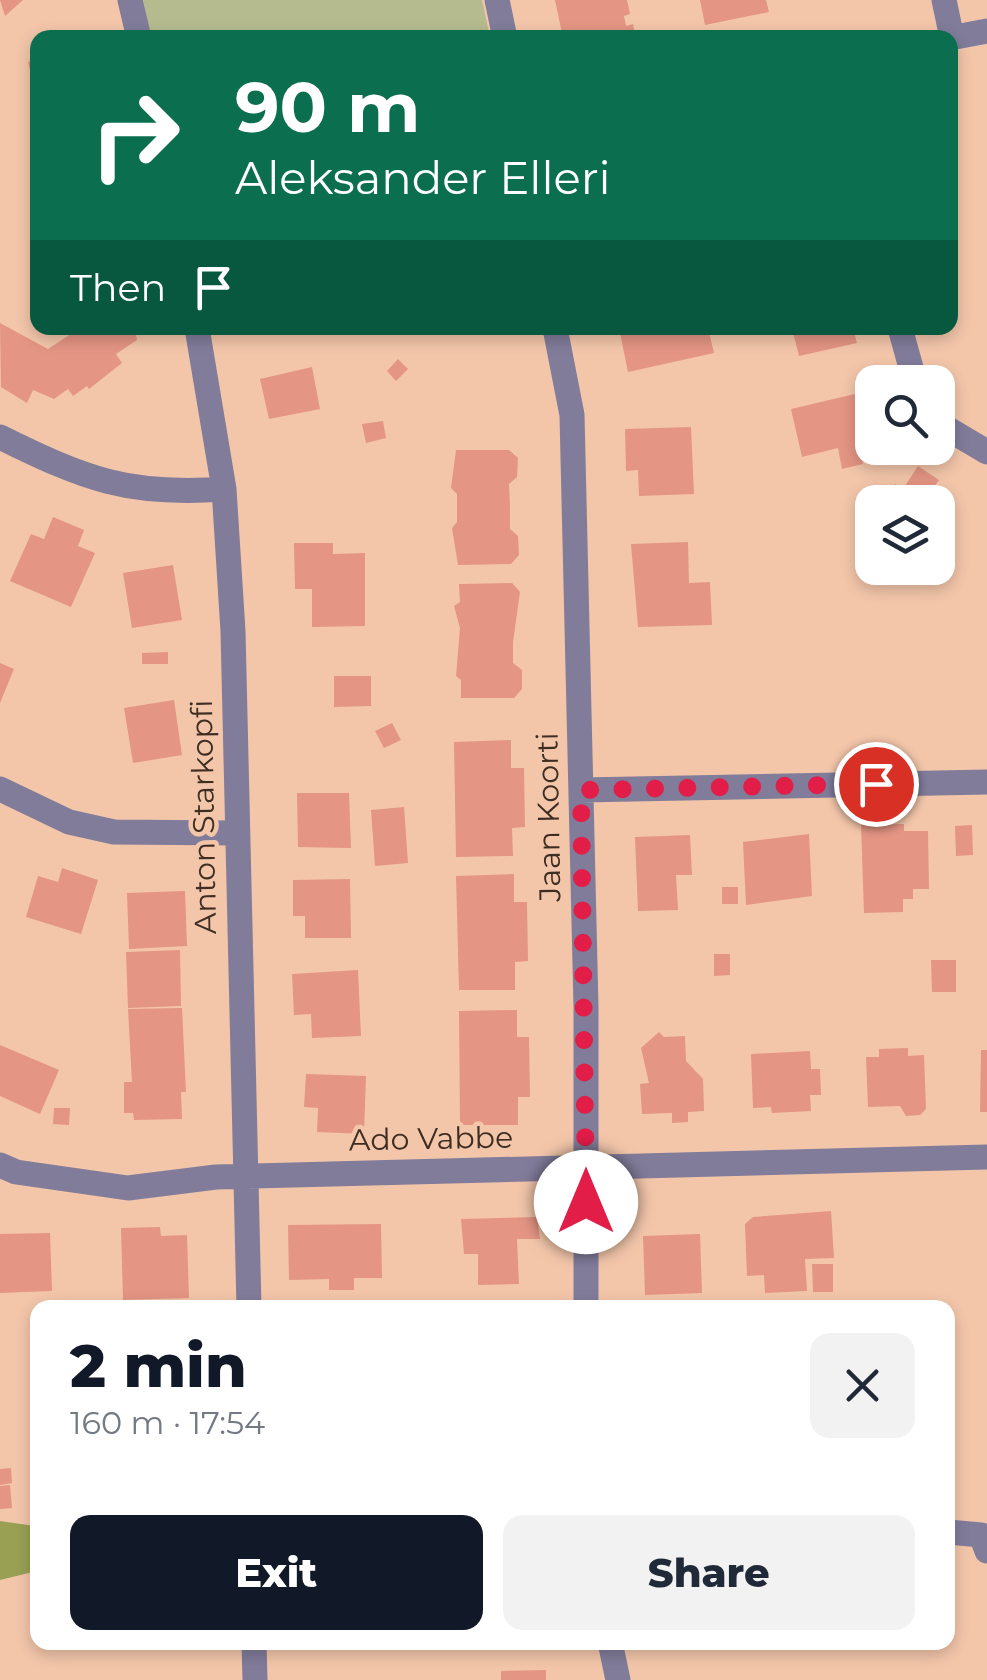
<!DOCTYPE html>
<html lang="en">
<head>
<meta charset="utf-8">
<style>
	body { margin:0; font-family:Montserrat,sans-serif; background:#f2f2f3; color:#1f2937; height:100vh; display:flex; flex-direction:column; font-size:38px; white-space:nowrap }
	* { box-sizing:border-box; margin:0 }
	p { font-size:32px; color:#747a83 }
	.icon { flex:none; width:55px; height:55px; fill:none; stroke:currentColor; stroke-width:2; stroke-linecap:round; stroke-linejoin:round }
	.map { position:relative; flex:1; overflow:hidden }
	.side { position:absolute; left:30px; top:1300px; width:925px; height:350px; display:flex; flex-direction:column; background:#fff; border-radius:20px; box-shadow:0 5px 15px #0003 }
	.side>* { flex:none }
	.guide { position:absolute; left:30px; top:30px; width:928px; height:305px; border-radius:20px; box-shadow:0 5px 15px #0003; background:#0b6e4f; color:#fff; overflow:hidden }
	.fabs { position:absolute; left:855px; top:365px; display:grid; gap:20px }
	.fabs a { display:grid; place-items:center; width:100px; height:100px; border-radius:20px; background:#fff; box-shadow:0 5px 15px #0003; font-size:50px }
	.pin { position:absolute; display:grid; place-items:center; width:85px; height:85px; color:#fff; margin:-42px; border:5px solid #fff; border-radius:50%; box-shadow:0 2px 10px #0007 }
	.me { position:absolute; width:110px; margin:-55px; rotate:0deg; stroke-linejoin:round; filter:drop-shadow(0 0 8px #0008) }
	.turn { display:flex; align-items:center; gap:35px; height:210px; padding:0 40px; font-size:45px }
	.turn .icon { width:130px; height:130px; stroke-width:2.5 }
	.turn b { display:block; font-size:70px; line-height:85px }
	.then { display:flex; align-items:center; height:95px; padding:0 40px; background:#0003; gap:20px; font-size:38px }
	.round { display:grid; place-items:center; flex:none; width:105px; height:105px; border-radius:20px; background:#f2f2f3 }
	.head { display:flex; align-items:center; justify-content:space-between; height:170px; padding:0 40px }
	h1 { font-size:60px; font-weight:800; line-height:75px; color:#111827 }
	.primary-button { display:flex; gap:20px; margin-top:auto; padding:20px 40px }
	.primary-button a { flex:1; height:115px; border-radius:20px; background:#111827; color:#fff; font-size:40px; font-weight:800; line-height:115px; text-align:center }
	.primary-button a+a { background:#f2f2f3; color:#1f2937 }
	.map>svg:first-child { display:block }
</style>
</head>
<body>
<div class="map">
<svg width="987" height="1680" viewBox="0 0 987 1680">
	<rect width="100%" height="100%" fill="#f3c6aa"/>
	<path fill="#b6bb8f" d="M143,0H482L490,37H151Z"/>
	<path fill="#99a054" d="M0,1521L35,1526L37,1571L0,1580Z"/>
	<path fill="#e49584" d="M0,0H23L5,16Z
		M555,0H627L630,14L624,16L626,26L633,24L636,38H563Z
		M700,0H766L769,12L705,25Z
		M38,60V96H36L28,62Z
		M0,323L48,349L80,328H135L137,340L116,354L122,363L89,389L87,386L73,396L68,389L54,399L33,390L27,403L1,387Z
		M619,328H708L714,353L628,372Z
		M792,328H853L857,343L799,356Z
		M398,359L408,369L396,381L387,371Z
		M312,367L320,409L269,419L260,379Z
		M872,390V440L858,443L863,464L842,469L838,448L802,457L791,409Z
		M383,421L386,438L366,443L362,424Z
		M691,427L694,494L639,496L638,470L626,471L625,429Z
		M456,450H509L518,458L517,477L509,484L510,507V529L518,536L519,555L511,564L458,565L452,528L457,522V494L451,488Z
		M918,466L939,480L923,502H883L895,484L903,489Z
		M53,517L84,530L78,546L95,553L71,607L10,581L31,534L44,539Z
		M872,518V568L880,569L867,572L859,539Z
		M688,542L689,583L710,582L712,625L638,627L631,544Z
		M294,543H333V554L365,553V626L312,627V589H295Z
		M173,565L182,620L132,628L123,573Z
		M512,583L520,592L513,642V663L522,670V689L514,698H461V680L456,676L460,628L454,606L460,602L459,584Z
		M168,652V664H142V653Z
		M0,663L14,669L0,703Z
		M334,676H371V706L334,707Z
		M174,700L182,755L133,763L124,708Z
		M392,723L401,740L384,748L375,731Z
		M511,740V768H524L525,827L512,828L513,856L456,857L454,742Z
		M297,793H349L351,848L298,847Z
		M404,807L408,863L375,866L371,810Z
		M904,824V831H928L929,889H913V899H903V912L864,913L861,825Z
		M972,825L973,855L956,856L955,826Z
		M809,834L812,896L746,905L743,842Z
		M690,835L692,875H676L678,910L638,911L635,837Z
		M62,868L98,880L81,934L26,917L38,876L58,882Z
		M514,874V902H527L528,961L515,962V990H459L456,876Z
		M350,879L351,938H305V916H293V880Z
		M722,887H738V904H722Z
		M185,891L187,946L129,949L127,893Z
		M180,950L181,1006L128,1008L126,952Z
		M714,954H730V975L714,976Z
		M931,960H956V992H932Z
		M358,970L361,1036L312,1038L311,1014L294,1015L292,974Z
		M182,1008L186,1092H181L182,1119L134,1120L133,1113H124V1082H132L128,1009Z
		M517,1010V1037H529L530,1097H518V1125H460L459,1011Z
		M659,1032L664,1037L685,1036L686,1061L703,1079L704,1111L688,1112V1122L672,1123V1113L642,1114L640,1084L649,1083L641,1048Z
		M0,1045L59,1070L40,1114L0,1096Z
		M908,1048V1056L924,1055L926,1109L920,1115L906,1116L900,1106L868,1107L866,1057H879V1049Z
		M981,1050H987V1112H980Z
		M810,1051L811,1069H820L821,1095H810L811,1111L772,1113L771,1107L753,1108L751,1054Z
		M306,1074L366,1076L364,1134L317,1132L318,1108L304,1107Z
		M54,1108H70L69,1125L53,1124Z
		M831,1211L834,1258L805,1259L807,1291L765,1293L764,1275L747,1276L745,1224L753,1217Z
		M537,1217L540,1239H517L519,1284L478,1285V1254H464L461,1219Z
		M381,1224L382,1278H354V1290H329V1279L289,1280L288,1225Z
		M160,1227L161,1236L187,1235L189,1298L123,1300L121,1228Z
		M50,1233L52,1291L0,1293V1234Z
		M700,1234L702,1293L645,1295L643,1236Z
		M812,1264H833V1292H813Z
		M11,1468L12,1483L0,1485V1469Z
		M10,1485L12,1508L0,1509V1486Z
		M142,1642H183V1646L143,1647Z
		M546,1670V1680H501V1671Z"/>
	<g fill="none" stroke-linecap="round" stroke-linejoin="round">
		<path stroke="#817c9a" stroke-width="25" d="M130,0L139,38
			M497,0L505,38
			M944,0L952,38
			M950,38L987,31
			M197,328L224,489L233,631L249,1308
			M555,328L572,415L586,1007V1308
			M900,328L915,382
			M938,423L987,452
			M0,437C85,479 128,496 224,489
			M0,789L69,822L114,832L236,833
			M581,790L987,782
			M0,1165L16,1172L128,1188L216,1177L987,1157
			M948,1532L981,1535L987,1551
			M254,1642L255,1680
			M610,1642L618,1680"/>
	</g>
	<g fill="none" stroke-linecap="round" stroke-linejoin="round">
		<path stroke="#e11d48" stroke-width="18" stroke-dasharray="0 32.4" d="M586,1202L581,790L876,784"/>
	</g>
	<g text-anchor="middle" stroke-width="9" stroke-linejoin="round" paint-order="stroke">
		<g font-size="30" fill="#3e2d22" stroke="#f3c6aa">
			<text transform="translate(204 817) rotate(-91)" y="10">Anton Starkopfi</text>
			<text transform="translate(549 817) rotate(-91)" y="10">Jaan Koorti</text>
			<text transform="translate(431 1139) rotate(-1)" y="10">Ado Vabbe</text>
		</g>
	</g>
</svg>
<div class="fabs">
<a><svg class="icon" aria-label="search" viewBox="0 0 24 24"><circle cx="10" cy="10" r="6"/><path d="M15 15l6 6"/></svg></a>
<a><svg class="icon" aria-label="layers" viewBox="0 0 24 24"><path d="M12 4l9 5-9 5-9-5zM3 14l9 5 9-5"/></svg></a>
</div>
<div class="pin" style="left:876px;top:784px;background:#d93025"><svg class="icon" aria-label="arrive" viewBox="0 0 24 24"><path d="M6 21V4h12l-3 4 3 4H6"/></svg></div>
<svg class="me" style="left:586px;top:1202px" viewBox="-20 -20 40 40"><circle r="19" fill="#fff"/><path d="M0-13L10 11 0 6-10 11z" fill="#e11d48"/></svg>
<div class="guide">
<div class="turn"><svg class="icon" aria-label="right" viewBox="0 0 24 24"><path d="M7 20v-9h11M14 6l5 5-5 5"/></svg><div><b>90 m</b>Aleksander Elleri</div></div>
<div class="then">Then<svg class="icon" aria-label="arrive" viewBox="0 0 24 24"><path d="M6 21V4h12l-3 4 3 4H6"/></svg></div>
</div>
<section class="side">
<div class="head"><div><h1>2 min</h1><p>160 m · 17:54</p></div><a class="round"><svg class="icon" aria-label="close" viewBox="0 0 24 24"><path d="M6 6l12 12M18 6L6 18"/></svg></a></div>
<div class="primary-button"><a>Exit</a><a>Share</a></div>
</section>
</div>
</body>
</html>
